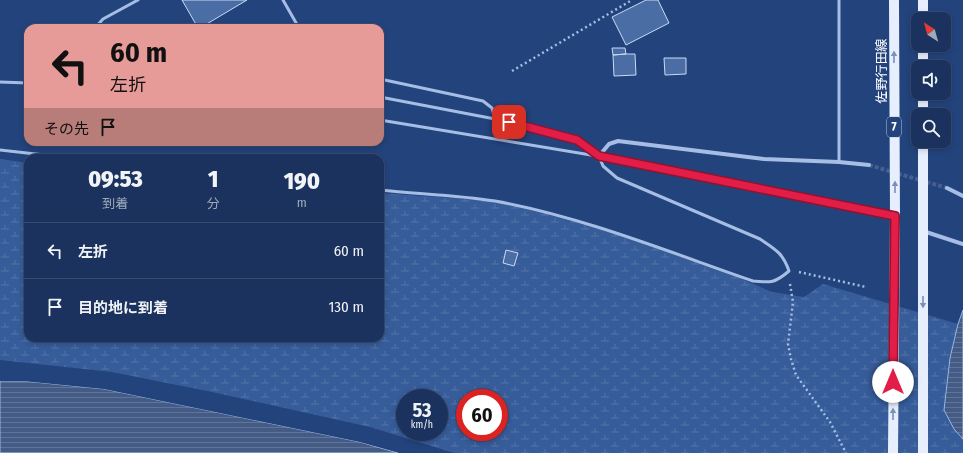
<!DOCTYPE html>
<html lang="ja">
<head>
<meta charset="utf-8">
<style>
	body { margin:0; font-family:"Fira Sans Condensed","Noto Sans JP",sans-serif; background:#233a63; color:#f1f3f6; height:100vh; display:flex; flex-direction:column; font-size:15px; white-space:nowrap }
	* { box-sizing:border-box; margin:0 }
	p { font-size:13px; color:#9faabc }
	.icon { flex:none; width:22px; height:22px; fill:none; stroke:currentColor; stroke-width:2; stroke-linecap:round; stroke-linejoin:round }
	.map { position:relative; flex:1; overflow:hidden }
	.details { position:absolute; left:24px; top:154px; width:360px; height:188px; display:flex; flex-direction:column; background:#1a325d; border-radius:12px; box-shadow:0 2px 6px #0003,0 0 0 1px #384d72 }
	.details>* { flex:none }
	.guide { position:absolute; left:24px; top:24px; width:360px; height:122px; border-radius:12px; box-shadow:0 2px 6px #0003,0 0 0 1px #384d72; background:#e69b98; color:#111; overflow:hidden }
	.needle { width:26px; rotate:323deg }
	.tools { position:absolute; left:911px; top:12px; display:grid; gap:8px }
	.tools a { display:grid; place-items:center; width:40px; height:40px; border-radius:8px; background:#1a325d; box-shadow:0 2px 6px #0003,0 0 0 1px #384d72; font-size:20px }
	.speed { position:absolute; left:396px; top:389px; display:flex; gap:8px; font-size:20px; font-weight:700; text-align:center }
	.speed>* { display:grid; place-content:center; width:52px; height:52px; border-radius:50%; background:#1a325d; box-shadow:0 2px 6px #0003,0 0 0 1px #384d72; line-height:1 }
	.speed small { font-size:10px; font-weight:400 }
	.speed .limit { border:6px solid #d22; background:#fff; color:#111 }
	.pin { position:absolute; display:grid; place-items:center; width:34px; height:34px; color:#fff; margin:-17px; border-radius:8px; box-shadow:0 2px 6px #0006 }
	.me { position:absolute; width:44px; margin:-22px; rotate:0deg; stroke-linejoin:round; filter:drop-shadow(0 0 3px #0008) }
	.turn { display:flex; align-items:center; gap:14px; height:84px; padding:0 20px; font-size:18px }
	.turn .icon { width:52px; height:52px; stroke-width:2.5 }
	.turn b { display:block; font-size:28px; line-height:34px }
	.then { display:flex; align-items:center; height:38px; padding:0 20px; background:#0003; gap:8px; font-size:15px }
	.eta { display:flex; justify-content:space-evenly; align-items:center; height:68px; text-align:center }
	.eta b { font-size:24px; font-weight:800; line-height:28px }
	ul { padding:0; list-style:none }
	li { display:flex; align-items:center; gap:12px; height:56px; padding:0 20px; border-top:1px solid #384d72 }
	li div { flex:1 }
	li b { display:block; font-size:15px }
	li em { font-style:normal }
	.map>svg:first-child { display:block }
</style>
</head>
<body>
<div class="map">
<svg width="963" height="453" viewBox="0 0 963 453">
	<defs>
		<pattern id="wetland-marsh" width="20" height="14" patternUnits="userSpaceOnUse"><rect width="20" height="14" fill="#365c9a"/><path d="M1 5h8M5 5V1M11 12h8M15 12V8" fill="none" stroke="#5474a9"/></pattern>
		<pattern id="water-rules" width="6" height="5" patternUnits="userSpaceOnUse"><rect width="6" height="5" fill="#435b85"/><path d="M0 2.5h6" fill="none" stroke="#5f7497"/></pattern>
	</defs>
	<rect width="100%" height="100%" fill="#23437c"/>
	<path fill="url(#wetland-marsh)" fill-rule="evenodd" d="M0,159L28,163V338H380V193L494,201L552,214L616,233L717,268L772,292L804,297L823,284L958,324L950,358L945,396L954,429L963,439V453H454L370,427L212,392L112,372L0,360ZM405,398H439V432H405ZM465,398H499V432H465Z"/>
	<path fill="url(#water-rules)" stroke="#9ab8e6" d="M963,310V439L954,429L944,410L950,358L958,324Z
		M0,381H23L104,389L360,442L398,453H0Z"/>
	<path fill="#23437c" d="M0,379H23L104,387L361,440L400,453L360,442L104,389L23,381H0Z"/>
	<path fill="#4b6da5" stroke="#c9daf4" d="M182,0H247L200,28H198Z
		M646,0H658L669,23L626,45L612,17Z
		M612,48H625L626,54L613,55Z
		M626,54H635L636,75L614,76L613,55Z
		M664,58H686V74L665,75Z
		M506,250L518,253L514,266L503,263Z"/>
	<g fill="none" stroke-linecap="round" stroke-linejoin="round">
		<path stroke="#445f90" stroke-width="4" stroke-dasharray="4 2" stroke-linecap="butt" d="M869,165L947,188"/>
		<path stroke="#a6bee5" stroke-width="2.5" stroke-dasharray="2 3" stroke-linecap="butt" d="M512,71L632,0
			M799,272L866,287
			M790,284L793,302L788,344L791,359L796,375L830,422L846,453"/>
		<path stroke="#a6bee5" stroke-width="3" d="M283,0L299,28
			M95,28L103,19L138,0
			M380,79L483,101L492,108L495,119
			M0,82L28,83
			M380,97L495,119L577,140L599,156L603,166L617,178L760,239C775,249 783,253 789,271C775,283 771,283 753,281C669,252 583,217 495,201C457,195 418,194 380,190
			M380,120L597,156
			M0,150L71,158
			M839,162V0"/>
		<path stroke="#a6bee5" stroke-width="4" d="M869,165L839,162L764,159L618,141L609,144L599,156L894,216
			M947,188L963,196
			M923,231L963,244"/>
		<path stroke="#e7eefd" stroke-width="10" d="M923,19V0
			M923,67V45
			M923,115V93
			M893,453L895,216L894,0
			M923,453V141"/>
	</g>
	<defs><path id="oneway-solid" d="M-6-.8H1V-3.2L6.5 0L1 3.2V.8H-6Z"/></defs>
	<g fill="#7b90b6">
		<use href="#oneway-solid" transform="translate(894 57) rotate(-90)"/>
		<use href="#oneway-solid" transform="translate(895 187) rotate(-90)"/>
		<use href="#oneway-solid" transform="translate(923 302) rotate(90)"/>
		<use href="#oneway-solid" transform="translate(893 414) rotate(-90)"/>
	</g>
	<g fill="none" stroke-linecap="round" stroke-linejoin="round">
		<g stroke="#92132f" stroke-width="10">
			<path id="route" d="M509,122L577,140L599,156L895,216L893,382"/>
		</g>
		<use href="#route" stroke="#e11d48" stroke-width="7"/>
	</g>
	<g text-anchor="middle" stroke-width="3.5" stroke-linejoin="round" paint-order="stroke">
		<rect fill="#23437c" stroke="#bdc7d8" stroke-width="1" x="887" y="117" width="14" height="20" rx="3"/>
		<g font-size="12" font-weight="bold" fill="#fff">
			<text x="894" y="131">7</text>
		</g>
		<g font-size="13" fill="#fff" stroke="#23437c">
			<text transform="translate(881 71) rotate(-90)" y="5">佐野行田線</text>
		</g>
	</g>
</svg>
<div class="tools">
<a><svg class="needle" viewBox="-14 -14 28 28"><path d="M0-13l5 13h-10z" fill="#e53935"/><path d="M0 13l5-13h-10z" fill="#9faabc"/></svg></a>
<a><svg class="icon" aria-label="sound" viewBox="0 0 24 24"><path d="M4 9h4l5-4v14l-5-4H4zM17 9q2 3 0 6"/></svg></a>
<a><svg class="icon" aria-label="search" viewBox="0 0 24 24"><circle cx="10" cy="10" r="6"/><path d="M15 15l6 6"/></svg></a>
</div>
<div class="speed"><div>53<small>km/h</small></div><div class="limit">60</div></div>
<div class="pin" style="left:509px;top:122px;background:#d93025"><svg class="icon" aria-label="arrive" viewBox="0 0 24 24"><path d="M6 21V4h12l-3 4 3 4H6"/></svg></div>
<svg class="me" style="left:893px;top:382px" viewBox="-20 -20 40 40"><circle r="19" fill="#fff"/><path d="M0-13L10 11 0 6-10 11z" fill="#e11d48"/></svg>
<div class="guide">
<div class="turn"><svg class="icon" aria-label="left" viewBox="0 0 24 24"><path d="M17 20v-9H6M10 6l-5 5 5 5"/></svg><div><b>60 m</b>左折</div></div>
<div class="then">その先<svg class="icon" aria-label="arrive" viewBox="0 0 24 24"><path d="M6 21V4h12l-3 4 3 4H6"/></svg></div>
</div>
<section class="details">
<div class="eta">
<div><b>09:53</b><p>到着</p></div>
<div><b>1</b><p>分</p></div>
<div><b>190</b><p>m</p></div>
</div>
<ul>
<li><svg class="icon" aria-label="left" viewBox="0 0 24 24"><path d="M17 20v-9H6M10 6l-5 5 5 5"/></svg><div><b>左折</b></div><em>60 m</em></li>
<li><svg class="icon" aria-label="arrive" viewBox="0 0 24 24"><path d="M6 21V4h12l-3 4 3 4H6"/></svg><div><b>目的地に到着</b></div><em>130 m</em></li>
</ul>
</section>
</div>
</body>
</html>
